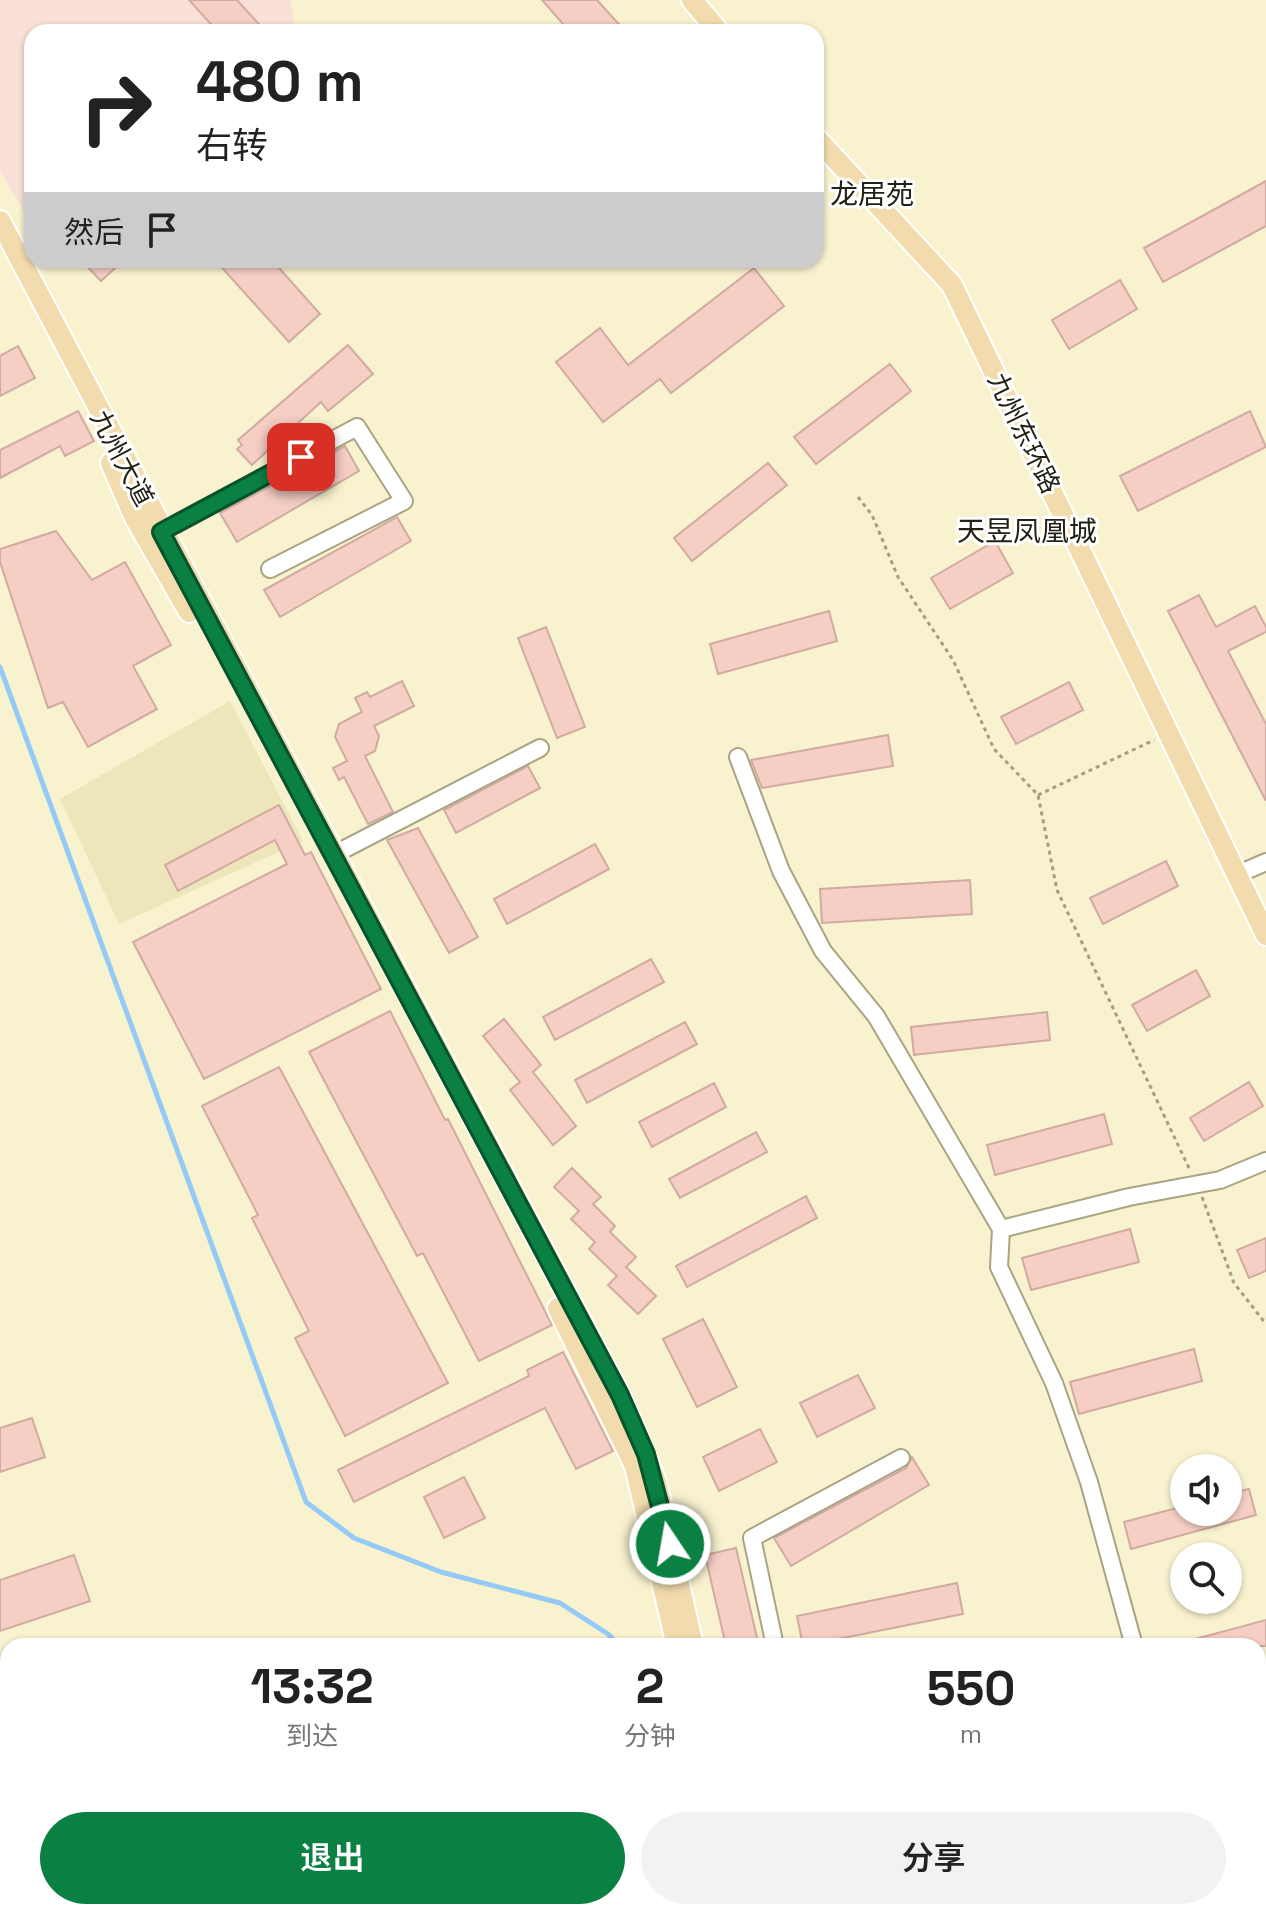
<!DOCTYPE html>
<html lang="zh">
<head>
<meta charset="utf-8">
<style>
	body { margin:0; font-family:"Space Grotesk","Noto Sans SC",sans-serif; background:#f2f2f2; color:#222; height:100vh; display:flex; flex-direction:column; font-size:30px; white-space:nowrap }
	* { box-sizing:border-box; margin:0 }
	p { font-size:26px; color:#767676 }
	.icon { flex:none; width:44px; height:44px; fill:none; stroke:currentColor; stroke-width:2; stroke-linecap:round; stroke-linejoin:round }
	.map { position:relative; flex:1; overflow:hidden }
	.sheet { position:absolute; left:0px; top:1638px; width:1266px; height:282px; display:flex; flex-direction:column; background:#fff; border-radius:24px 24px 0 0; box-shadow:0 2px 6px #0004 }
	.sheet>* { flex:none }
	.top-card { position:absolute; left:24px; top:24px; width:800px; height:244px; border-radius:24px; box-shadow:0 2px 6px #0004; background:#fff; color:#222; overflow:hidden }
	.controls { position:absolute; left:1170px; top:1454px; display:grid; gap:16px }
	.controls a { display:grid; place-items:center; width:72px; height:72px; border-radius:50%; background:#fff; box-shadow:0 2px 6px #0004; font-size:40px }
	.pin { position:absolute; display:grid; place-items:center; width:68px; height:68px; color:#fff; margin:-34px; border-radius:16px; box-shadow:0 4px 12px #0006 }
	.me { position:absolute; width:88px; margin:-44px; rotate:348deg; stroke-linejoin:round; filter:drop-shadow(0 0 6px #0008) }
	.turn { display:flex; align-items:center; gap:28px; height:168px; padding:0 40px; font-size:36px }
	.turn .icon { width:104px; height:104px; stroke-width:2.5 }
	.turn b { display:block; font-size:56px; line-height:68px }
	.then { display:flex; align-items:center; height:76px; padding:0 40px; background:#0003; gap:16px; font-size:30px }
	.eta { display:flex; justify-content:space-evenly; align-items:center; height:136px; text-align:center }
	.eta b { font-size:48px; font-weight:600; line-height:56px }
	.action { display:flex; gap:16px; margin-top:auto; padding:16px 40px }
	.action a { flex:1; height:92px; border-radius:48px; background:#0b8043; color:#fff; font-size:32px; font-weight:600; line-height:92px; text-align:center }
	.action a+a { background:#f2f2f2; color:#222 }
	.map>svg:first-child { display:block }
</style>
</head>
<body>
<div class="map">
<svg width="1266" height="1919" viewBox="0 0 1266 1919">
	<rect width="100%" height="100%" fill="#f8f2cf"/>
	<path fill="#f9e1d7" d="M0,0H291L295,32H32V226L0,171Z"/>
	<path fill="#eee6bb" d="M230,701L303,841L119,924L60,799Z"/>
	<g fill="none" stroke-linecap="round" stroke-linejoin="round">
		<path stroke="#95caf7" stroke-width="5" d="M0,667L306,1502L354,1538L441,1572L560,1603L608,1634L619,1646
			M692,1919L693,1912"/>
	</g>
	<path fill="#f5cec4" stroke="#d1aba2" stroke-width="2" d="M189,0H237L266,32H218Z
		M542,0H597L626,32H570Z
		M1266,181V226L1163,282L1144,248Z
		M81,260H124L101,281Z
		M215,260H272L320,314L289,342Z
		M754,268L784,306L671,393L660,379L603,422L556,362L600,328L628,365Z
		M1120,280L1137,309L1069,349L1052,320Z
		M348,345L373,374L328,411L321,402L252,465L237,449L242,445L238,440Z
		M18,346L35,378L0,396V356Z
		M890,364L911,391L816,464L794,437Z
		M78,411L94,441L65,456L60,446L0,478V450Z
		M1250,411L1266,447L1138,511L1120,476Z
		M345,446L359,471L237,542L220,513Z
		M768,463L787,485L692,561L674,538Z
		M397,517L411,541L280,617L264,590Z
		M56,531L92,580L125,562L171,645L133,666L157,709L88,747L63,702L48,708L0,562V549Z
		M995,541L1013,573L950,609L931,578Z
		M1199,595L1216,627L1255,606L1266,627V632L1228,651L1266,724V801L1168,611Z
		M829,611L837,641L718,674L710,644Z
		M546,627L585,727L557,738L518,638Z
		M402,681L414,706L374,726L379,736L375,751L365,756L393,812L368,824L344,777L339,780L333,768L347,761L335,737L339,724L362,712L355,698L367,692L370,697Z
		M1069,682L1083,710L1016,744L1001,717Z
		M888,735L893,766L762,788L751,760Z
		M528,766L540,788L456,833L444,810Z
		M279,805L305,855L311,852L381,989L204,1079L133,942L287,864L275,840L178,891L165,865Z
		M418,828L478,937L449,953L387,840Z
		M595,844L609,869L507,924L494,899Z
		M1166,861L1178,886L1103,924L1090,898Z
		M970,880L972,914L822,923L820,889Z
		M651,959L664,982L555,1040L543,1017Z
		M1196,970L1210,996L1147,1031L1132,1005Z
		M390,1011L445,1120L448,1119L552,1325L479,1361L423,1253L417,1256L309,1052Z
		M1047,1012L1050,1040L914,1055L911,1027Z
		M504,1019L541,1065L533,1072L576,1126L553,1145L510,1090L520,1082L483,1036Z
		M685,1022L697,1044L587,1103L575,1080Z
		M279,1067L448,1383L345,1436L295,1338L309,1331L252,1218L258,1215L202,1106Z
		M1249,1082L1263,1106L1204,1141L1190,1118Z
		M714,1083L726,1107L652,1147L639,1122Z
		M1104,1114L1112,1144L995,1175L987,1145Z
		M756,1132L767,1152L680,1198L669,1179Z
		M572,1168L601,1197L593,1204L615,1226L610,1232L636,1257L626,1267L656,1296L638,1314L608,1285L617,1276L589,1249L595,1242L571,1219L579,1211L554,1187Z
		M806,1196L817,1218L687,1287L676,1266Z
		M1130,1229L1139,1262L1031,1290L1022,1258Z
		M1266,1238V1271L1249,1278L1237,1250Z
		M703,1319L737,1387L697,1407L663,1339Z
		M1194,1349L1202,1381L1079,1414L1070,1382Z
		M563,1352L613,1451L576,1469L545,1408L354,1502L338,1470L529,1376L527,1370Z
		M858,1375L875,1408L817,1437L800,1403Z
		M32,1418L45,1457L0,1472V1428Z
		M760,1429L777,1462L719,1491L703,1457Z
		M912,1457L929,1485L791,1566L774,1538L906,1468Z
		M464,1477L485,1518L444,1538L424,1497Z
		M1249,1489L1256,1515L1131,1549L1124,1522L1184,1506V1512H1228V1494Z
		M736,1548L759,1646H726L705,1555Z
		M74,1555L90,1601L0,1631V1580Z
		M957,1583L963,1614L803,1646L797,1616Z
		M1266,1620V1646H1185L1184,1642Z"/>
	<g fill="none" stroke-linecap="round" stroke-linejoin="round">
		<g stroke="#aaa483" stroke-width="20">
			<path id="minor" d="M161,532L357,427L404,501L270,569
				M738,757L781,871L823,951L876,1016L1001,1229L999,1267L1054,1383L1089,1482L1134,1646
				M333,855L540,748
				M1236,875L1266,862
				M1001,1229L1129,1197L1220,1180L1266,1161
				M775,1646L752,1538L901,1458
				M1258,1852L1266,1850
				M1168,1912V1919"/>
		</g>
		<g stroke="#fff" stroke-width="24">
			<path id="major" d="M692,0L719,32
				M816,138L952,285L1266,935
				M0,221L620,1395L656,1482L693,1646
				M111,463L135,518L189,612
				M558,1308L635,1466L677,1646
				M740,1912L742,1919
				M756,1912L757,1919"/>
		</g>
		<path stroke="#a39e84" stroke-width="3" stroke-dasharray="4 4" stroke-linecap="butt" d="M858,497L872,515L898,577L953,660L994,749L1038,795L1057,890L1189,1168
			M1038,795L1154,740
			M1202,1197L1234,1283L1266,1324
			M1258,1738L1266,1736"/>
		<use href="#minor" stroke="#fff" stroke-width="16"/>
		<use href="#major" stroke="#f2dcae" stroke-width="20"/>
	</g>
	<g fill="none" stroke-linecap="round" stroke-linejoin="round">
		<g stroke="#07532c" stroke-width="20">
			<path id="route" d="M301,457L161,532L620,1395L646,1454L670,1544"/>
		</g>
		<use href="#route" stroke="#0b8043" stroke-width="14"/>
	</g>
	<g text-anchor="middle" stroke-width="6" stroke-linejoin="round" paint-order="stroke">
		<g font-size="26" fill="#232114" stroke="#fff">
			<text transform="translate(1024 433) rotate(64)" y="9">九州东环路</text>
			<text transform="translate(122 458) rotate(62)" y="9">九州大道</text>
		</g>
		<g font-size="28" fill="#232114" stroke="#fff">
			<text x="872" y="204">龙居苑</text>
			<text x="1027" y="541">天昱凤凰城</text>
		</g>
	</g>
</svg>
<div class="controls">
<a><svg class="icon" aria-label="sound" viewBox="0 0 24 24"><path d="M4 9h4l5-4v14l-5-4H4zM17 9q2 3 0 6"/></svg></a>
<a><svg class="icon" aria-label="search" viewBox="0 0 24 24"><circle cx="10" cy="10" r="6"/><path d="M15 15l6 6"/></svg></a>
</div>
<div class="pin" style="left:301px;top:457px;background:#d93025"><svg class="icon" aria-label="arrive" viewBox="0 0 24 24"><path d="M6 21V4h12l-3 4 3 4H6"/></svg></div>
<svg class="me" style="left:670px;top:1544px" viewBox="-20 -20 40 40"><circle r="17" fill="#0b8043" stroke="#fff" stroke-width="3"/><path d="M0-11L8 9 0 5-8 9z" fill="#fff"/></svg>
<div class="top-card">
<div class="turn"><svg class="icon" aria-label="right" viewBox="0 0 24 24"><path d="M7 20v-9h11M14 6l5 5-5 5"/></svg><div><b>480 m</b>右转</div></div>
<div class="then">然后<svg class="icon" aria-label="arrive" viewBox="0 0 24 24"><path d="M6 21V4h12l-3 4 3 4H6"/></svg></div>
</div>
<section class="sheet">
<div class="eta">
<div><b>13:32</b><p>到达</p></div>
<div><b>2</b><p>分钟</p></div>
<div><b>550</b><p>m</p></div>
</div>
<div class="action"><a>退出</a><a>分享</a></div>
</section>
</div>
</body>
</html>
